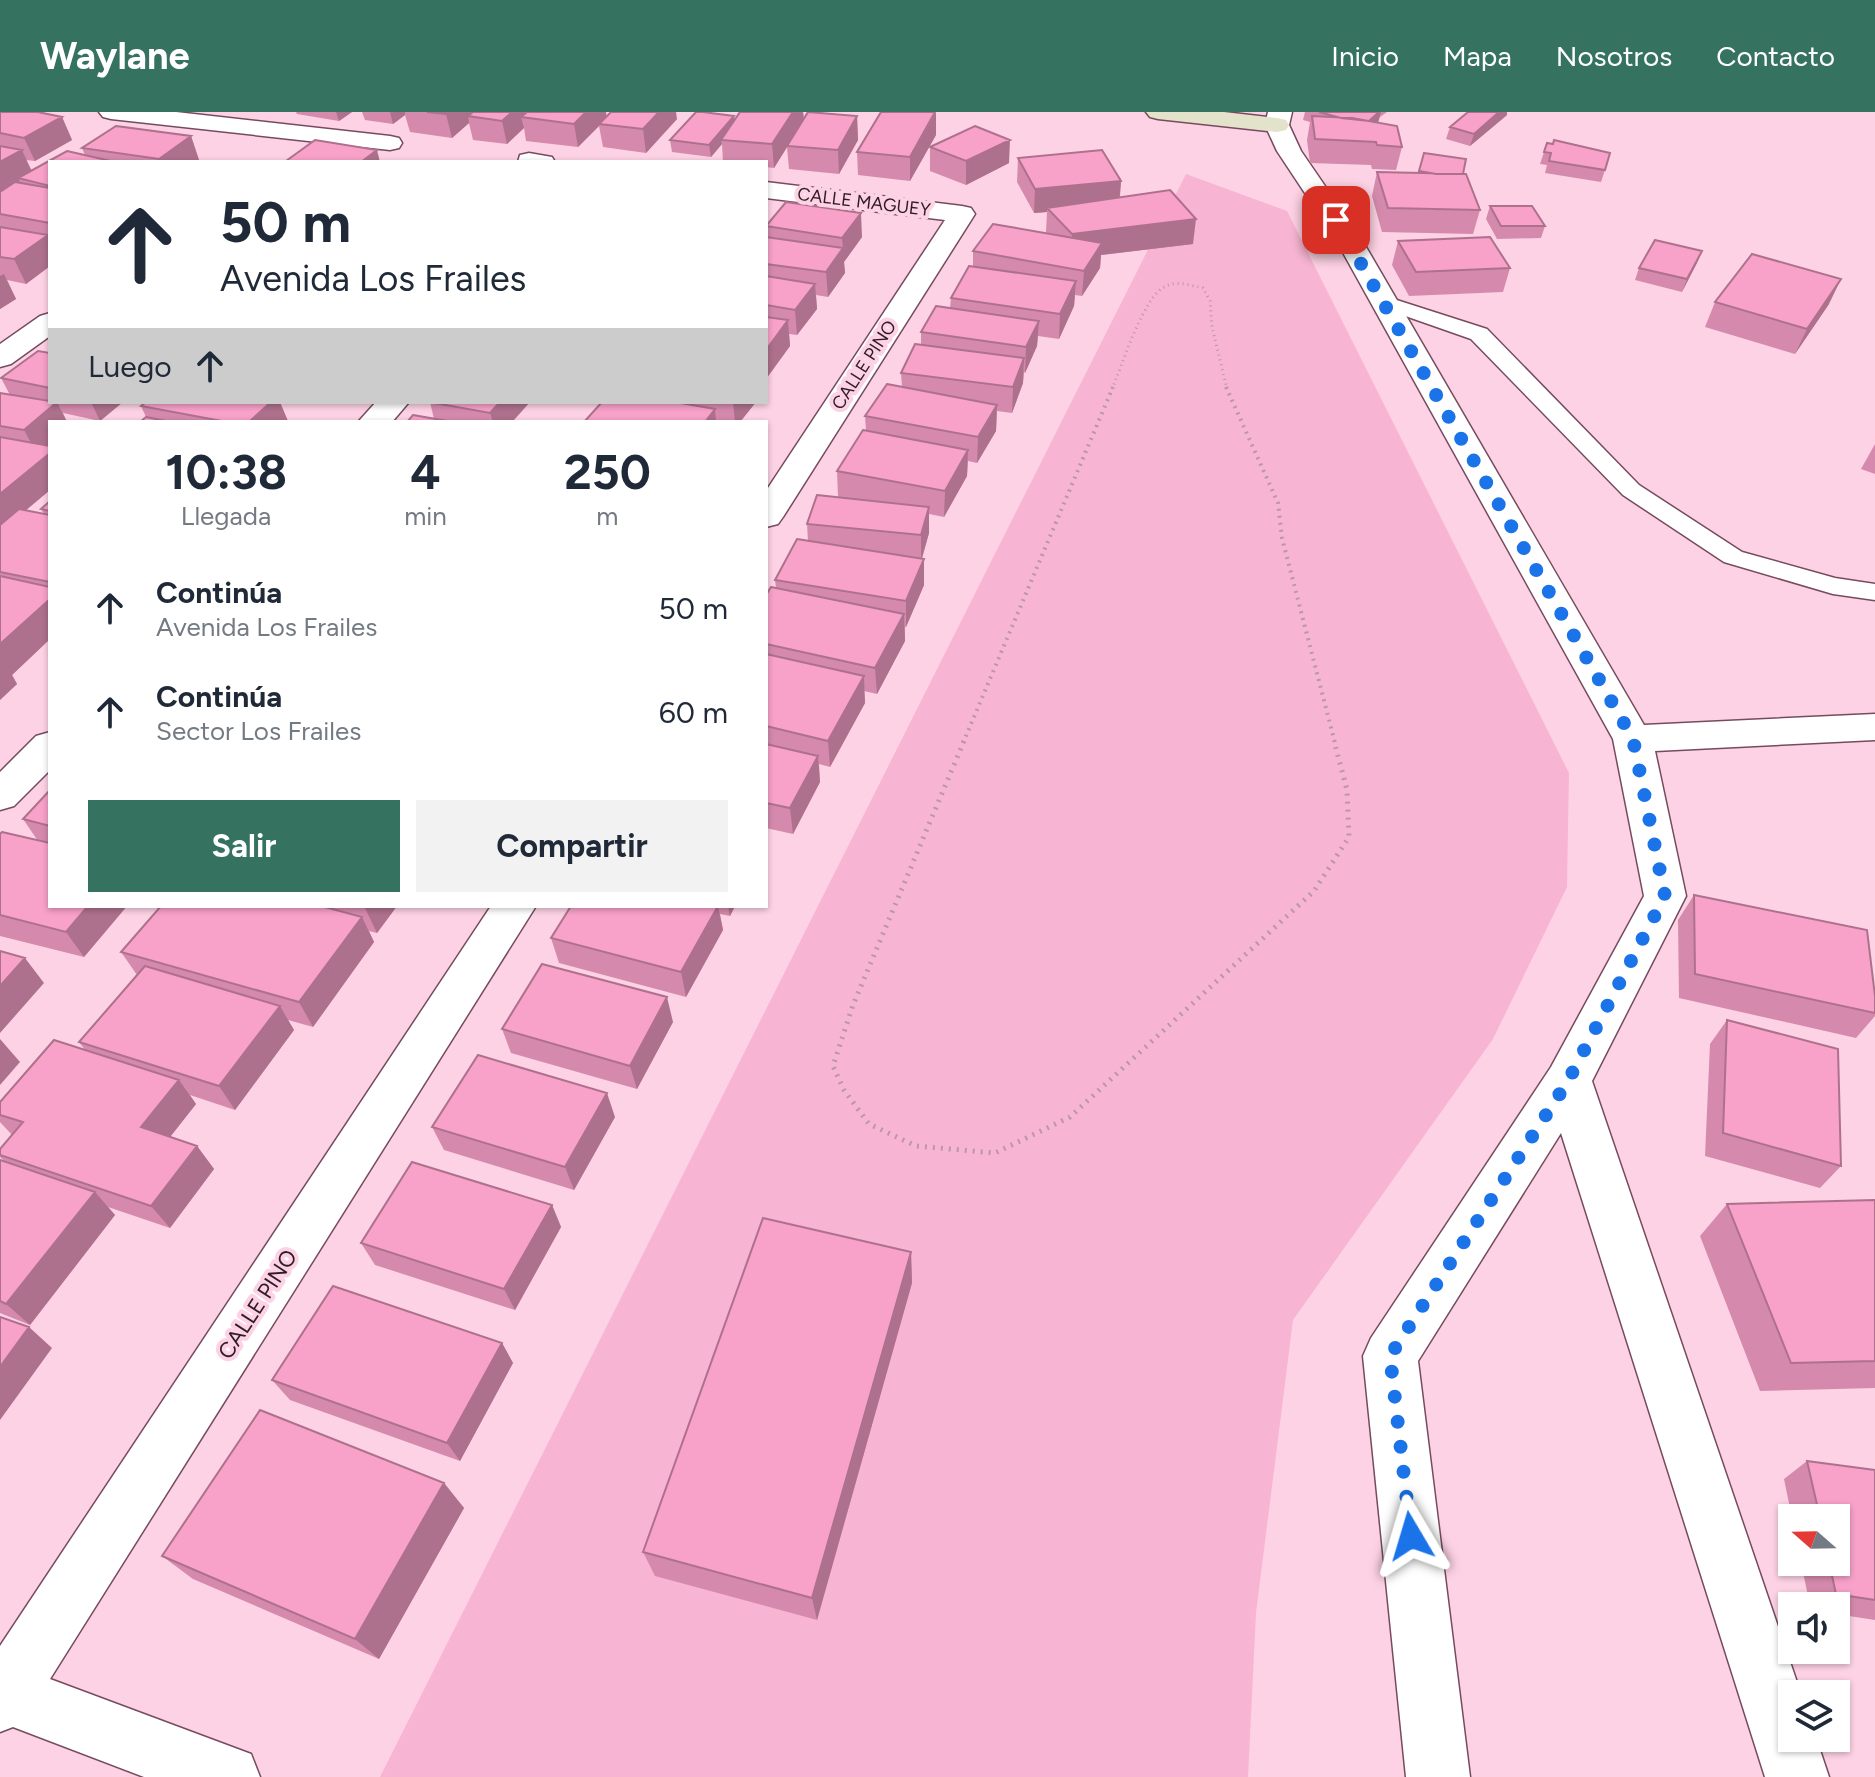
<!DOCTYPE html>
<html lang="es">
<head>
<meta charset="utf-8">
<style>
	body { margin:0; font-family:Figtree,sans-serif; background:#f2f2f3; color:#1f2937; height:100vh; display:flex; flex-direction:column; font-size:30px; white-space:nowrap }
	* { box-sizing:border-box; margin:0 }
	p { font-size:26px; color:#747a83 }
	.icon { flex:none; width:44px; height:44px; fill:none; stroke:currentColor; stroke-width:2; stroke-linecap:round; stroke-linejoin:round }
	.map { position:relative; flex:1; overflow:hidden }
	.side { position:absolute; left:48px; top:308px; width:720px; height:488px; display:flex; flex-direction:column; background:#fff; border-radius:0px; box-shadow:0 2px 6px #0004 }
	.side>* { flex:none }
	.hud { position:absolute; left:48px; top:48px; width:720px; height:244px; border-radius:0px; box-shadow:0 2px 6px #0004; background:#fff; color:#1f2937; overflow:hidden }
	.needle { width:52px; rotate:290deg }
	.buttons { position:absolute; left:1778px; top:1392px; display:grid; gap:16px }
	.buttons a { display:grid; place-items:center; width:72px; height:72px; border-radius:0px; background:#fff; box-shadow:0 2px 6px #0004; font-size:40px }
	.pin { position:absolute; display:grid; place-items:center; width:68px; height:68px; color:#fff; margin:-34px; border-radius:16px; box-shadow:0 4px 12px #0006 }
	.me { position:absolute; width:88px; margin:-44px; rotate:353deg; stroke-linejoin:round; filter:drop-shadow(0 0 6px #0008) }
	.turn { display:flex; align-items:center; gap:28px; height:168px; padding:0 40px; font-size:36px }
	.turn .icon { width:104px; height:104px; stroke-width:2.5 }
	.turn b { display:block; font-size:56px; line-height:68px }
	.then { display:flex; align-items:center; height:76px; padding:0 40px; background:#0003; gap:16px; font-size:30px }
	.eta { display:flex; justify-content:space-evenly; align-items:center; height:136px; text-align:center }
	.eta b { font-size:48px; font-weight:700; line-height:56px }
	.action { display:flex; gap:16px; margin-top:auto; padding:16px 40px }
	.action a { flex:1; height:92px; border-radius:0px; background:#357360; color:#fff; font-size:32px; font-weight:700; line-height:92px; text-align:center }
	.action a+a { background:#f2f2f3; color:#1f2937 }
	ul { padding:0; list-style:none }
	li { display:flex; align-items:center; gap:24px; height:104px; padding:0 40px }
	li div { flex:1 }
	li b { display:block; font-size:30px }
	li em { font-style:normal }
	header { display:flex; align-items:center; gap:48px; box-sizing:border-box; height:112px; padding:0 40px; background:#357360; color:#fff }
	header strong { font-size:38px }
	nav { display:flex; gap:44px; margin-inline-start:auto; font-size:28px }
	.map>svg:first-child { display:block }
</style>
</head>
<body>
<header>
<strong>Waylane</strong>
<nav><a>Inicio</a><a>Mapa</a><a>Nosotros</a><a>Contacto</a></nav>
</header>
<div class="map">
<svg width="1875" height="1665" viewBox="0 0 1875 1665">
	<rect width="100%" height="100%" fill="#fdd2e4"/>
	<path fill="#f8b5d3" d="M1186,62L1287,99L1569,661L1567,775L1493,927L1293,1208L1256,1501L1248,1665H380Z"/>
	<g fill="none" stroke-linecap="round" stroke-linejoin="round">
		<g stroke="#764b5f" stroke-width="3">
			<path id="lane" d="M1381,183L1487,217L1639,373L1742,440L1835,466L1875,472V488L1833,482L1724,450L1623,383L1471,227L1374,193L1371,189Z"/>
		</g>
		<g stroke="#764b5f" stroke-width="3">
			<path id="street" d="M99,0H176L390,24L399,26L402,31L399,36L390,38L111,7L103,5Z
				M1268,0H1292L1289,13L1301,39L1362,128L1644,613L1875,602V628L1655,639L1686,784L1592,969L1801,1582H1792V1626H1816L1829,1665H1765L1561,1021L1418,1249L1470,1665H1406L1363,1244L1371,1226L1551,955L1644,784L1613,627L1336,128L1277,39L1265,13Z
				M529,41L552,45L555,50H518L520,43Z
				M766,70L962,94L971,96L975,102L783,405L778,412L766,415V379L945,108L766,86Z
				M50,201V224L11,252L0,255V232L40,204Z
				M376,290H409L392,310H358Z
				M50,620V658L14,694L0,698V660L36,624Z
				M491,794H536L50,1567L251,1642L260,1665H144L13,1615L0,1620V1534Z"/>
		</g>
		<g stroke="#764b5f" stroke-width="3">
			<path id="secondary" d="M1146,0H1224L1277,6L1286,8L1289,13L1286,18L1277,20L1158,7L1150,5Z"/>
		</g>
		<path stroke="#ba97a6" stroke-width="3" stroke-dasharray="1 4" stroke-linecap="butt" d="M1112,277C1123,252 1143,184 1166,174C1178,168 1191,174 1203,176L1210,189L1212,215L1227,277"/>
		<path stroke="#ba97a6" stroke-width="4" stroke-dasharray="2 5" stroke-linecap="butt" d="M1226,275L1278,391L1282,426L1335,631
			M963,631L1113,275"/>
		<path stroke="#ba97a6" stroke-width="5" stroke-dasharray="2 6" stroke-linecap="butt" d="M964,629L853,893L833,954L844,978L869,1012L916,1034L995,1041L1070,1005L1314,779L1349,725L1347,678L1334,629"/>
		<use href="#lane" fill="#fff" fill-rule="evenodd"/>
		<use href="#street" fill="#fff" fill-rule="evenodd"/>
		<use href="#secondary" fill="#e2e3ca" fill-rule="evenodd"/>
	</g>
	<path fill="#d58aad" d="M0,0H38L62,5L72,28L35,49L26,48L32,59L67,39L85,43L82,36L116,14L191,24L199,48L197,50H50V154L26,172L7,168L16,187L0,197Z
		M296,0H352L339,9L297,2Z
		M362,0H606V4L677,7L646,41L603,35L599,14L578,35L526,29L524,16L507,32L473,28L469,11L452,26L410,20L405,3L393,12L365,8Z
		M740,0H803L804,7L857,4L858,28L839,62L789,57L787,35L774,56L766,55V50H723L722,32L711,45L672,40L670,28L734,4L735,8Z
		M1305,0H1387L1380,5L1378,11L1402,35L1396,58L1372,57L1371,53L1310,51L1307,28L1310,10L1303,8Z
		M1507,3L1470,34L1446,27L1450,15Z
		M936,23L910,69L858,63L857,40Z
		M1547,31L1605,58L1601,70L1545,61L1547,53L1540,52Z
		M930,35L1009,51L966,73L930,59Z
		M1424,41L1463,62L1480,98L1473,122L1382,120L1372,84L1377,60L1419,61Z
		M1018,46L1121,69L1120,85L1193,132L1101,143L1100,156L1082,184L1075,183L1074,194L1059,227L1038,224L1037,234L1025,261L1024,260L1023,271L1012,301L997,299L996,319L977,351L968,349L967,364L944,405L929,402V421L922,447L924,473L906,515H905V529L877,582L864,579L865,591L830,655L819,652L820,670L793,722L766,716V483L776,476L775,468L808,429L807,412L847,386L838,385L837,359L866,319L865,304L902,275L901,261L921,233V220L950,196L951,186L973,154V139L1048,122L1046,120L1047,100L1034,101L1017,70Z
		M1490,94L1545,114L1541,126L1497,127L1486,107Z
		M766,114L862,125L844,150L845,161L828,185L816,183L817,197L797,223L789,222L790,234L766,267V125H767Z
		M1398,129L1510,156L1503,180L1409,184L1392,153Z
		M1702,139L1682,180L1635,168L1639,156Z
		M1715,190L1829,192L1795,242L1705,215Z
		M50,241V290H123L100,309L63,301L67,310H50L49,334L50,378L26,398L44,402L41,397L50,389V527L12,563L17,572L0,588V281L10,283L1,266Z
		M430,290H530L512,310H407L434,307Z
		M602,290H756L740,310H584Z
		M141,294L288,309L140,310L146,305Z
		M1875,332V362L1861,357Z
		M50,678V794H127L84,845L0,824V722L38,729L23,707Z
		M1694,783L1875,884V904L1856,926L1679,886L1678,808Z
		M161,794H397L377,821L369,819L374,830L313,915L288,908L294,918L235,998L190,983L196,992L170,1025L197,1034L214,1057L170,1116L108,1095L115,1103L30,1213L0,1201V1048L4,1049L0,1045V1037L12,1023L0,1010V990L85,938L79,930L137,863L121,840Z
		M571,794H735L730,804L720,802L723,818L686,885L559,851L551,826Z
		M1727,908L1841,1054L1820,1076L1705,1044L1710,932Z
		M673,910L637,977L511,941L502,917Z
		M615,1005L574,1078L444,1038L432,1015Z
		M1875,1088V1276L1760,1279L1700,1124L1727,1092Z
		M552,1093L561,1115L515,1198L375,1153L361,1131Z
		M911,1140L912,1171L817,1508L655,1464L643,1440Z
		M502,1231L513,1251L460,1349L290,1288L272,1268Z
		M1807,1349L1875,1358V1508L1836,1502V1494H1810L1801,1450H1836V1406H1792L1784,1367Z
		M444,1371L464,1396L379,1547L193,1467L162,1444Z"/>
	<path fill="#ae718d" d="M336,0H352L339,9Z
		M390,0H405V3L393,12Z
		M449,0H481L468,4L469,11L452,26L446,2Z
		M512,0H541L521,5L524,16L507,32L502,9Z
		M586,0H606L607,7L599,12V14L578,35L574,12Z
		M659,0H676L677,7L646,41L643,17Z
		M793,0H803L804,8L774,56L772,32Z
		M936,0V23L910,69V45Z
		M1379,0H1381L1378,10L1363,24L1366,12Z
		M1499,0H1507V3L1470,34L1474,22Z
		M734,4L735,16L721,28L722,32L711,45L709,33Z
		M857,4L858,28L839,62L838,38Z
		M62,5L72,28L35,49L24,26Z
		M191,24L199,48L197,50H160L159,47Z
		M1010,28L1009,51L966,73V49Z
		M22,38L33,62L18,66L20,69L0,81V50Z
		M377,38L380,50H361Z
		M1121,69L1119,92L1047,96V100L1034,101L1035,77Z
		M861,101L862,125L844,150L845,161L828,185L826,160L843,137L842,126Z
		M1196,107L1193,132L1101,143L1100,156L1082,184L1084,159L1070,147L1072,122Z
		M48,123L50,128V154L26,172L14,147Z
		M1702,139L1697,151L1682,180L1687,167Z
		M4,162L16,187L0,197V164Z
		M1841,167L1829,192L1795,242L1807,217Z
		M1076,169L1074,194L1059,227L1060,202Z
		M815,172L817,197L797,223L795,198Z
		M788,208L790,234L766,267V238Z
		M1039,209L1037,234L1025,261L1026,235Z
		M1024,246L1023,271L1012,301L1013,275Z
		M57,290L67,310H50V333L38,344L24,318Z
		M91,290H123L100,309Z
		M271,290H280L288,309L287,310H249Z
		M500,290H530L512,310H493L490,301Z
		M733,290H756L740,310H735Z
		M997,293L996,319L977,351L978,325Z
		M715,297L716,310H705Z
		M968,338L967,364L944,405L945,379Z
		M50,341V378L0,420V382Z
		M929,395V421L921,449V423Z
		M924,447V473L906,515V489Z
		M50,487V527L12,563L17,572L0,588V532Z
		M904,502L905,529L877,582L875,556Z
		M864,564L865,591L830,655L828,629Z
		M818,644L820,670L793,722L790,696Z
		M88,794H127L84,845L66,820Z
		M367,794H397L377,821L365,796Z
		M718,794L723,818L686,885L681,860Z
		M728,794H735L730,804Z
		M362,805L374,830L313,915L299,890Z
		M25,846L44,871L0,921V874Z
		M667,885L673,910L637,977L630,954Z
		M280,894L294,918L235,998L219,974Z
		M0,927L20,950L0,973Z
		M179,968L196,992L159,1039L141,1015Z
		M607,981L615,1005L574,1078L565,1055Z
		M197,1034L214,1057L170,1116L151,1094Z
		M95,1080L115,1103L30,1213L6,1192Z
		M552,1093L561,1115L515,1198L504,1177Z
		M911,1140L912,1171L817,1508L812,1486Z
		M29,1215L52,1236L0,1308V1255Z
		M502,1231L513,1251L460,1349L447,1331Z
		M444,1371L464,1396L379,1547L355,1527Z"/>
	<path fill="#f8a1c9" stroke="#ae718d" stroke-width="2" d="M0,0H38L62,5L24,26L0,21Z
		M427,0H449L446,2Z
		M473,0H512L502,9L468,4Z
		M527,0H586L574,12L521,5Z
		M611,0H659L643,17L599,12Z
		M696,0H703L734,4L709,33L670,28Z
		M740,0H793L772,32L721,28Z
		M808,0L857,4L838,38L787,34Z
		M881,0H935L910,45L857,40Z
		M1319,0H1379L1369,9L1341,6Z
		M1468,0H1499L1474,22L1450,15Z
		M1312,4L1352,6L1397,14L1402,35L1377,33L1376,30L1315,27Z
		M116,14L191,24L159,47L82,36Z
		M975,14L1010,28L966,49L930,35Z
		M315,28L377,38L361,50L286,49Z
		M1554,28L1610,41L1605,58L1549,49L1551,41L1544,40L1547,31L1553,32Z
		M0,34L22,38L0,50Z
		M1102,38L1121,69L1035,77L1018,46Z
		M67,39L115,50H50V74L18,66Z
		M1424,41L1466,47L1463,62H1436L1419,59Z
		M1377,60L1466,62L1480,98L1388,96Z
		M15,70L50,76V111L0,102V80Z
		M1170,78L1196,107L1072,122L1047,96Z
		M786,90L861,101L842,126L766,114Z
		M1490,94H1532L1545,114H1501Z
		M993,112L1102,131L1084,159L973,139Z
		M0,115L48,123L14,147L0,145Z
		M766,125L843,136L826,160L766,152Z
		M1490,125L1510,156L1416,160L1398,129Z
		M1655,128L1702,139L1687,167L1639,156Z
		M1752,142L1841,167L1807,217L1715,190Z
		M969,154L1076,169L1060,202L951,186Z
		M766,164L815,172L795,198L766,193Z
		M936,194L1039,209L1026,235L921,220Z
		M766,205L788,208L766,238Z
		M915,232L1024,246L1013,275L901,261Z
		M38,239L50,241V276L1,266Z
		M887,272L997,293L978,325L865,304Z
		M0,281L50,289V290H57L24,318L0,314Z
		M146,290H271L249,310H227L141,294Z
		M429,290H500L490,301Z
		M602,290H675L715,297L705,310H584Z
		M413,303L453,310H407Z
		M146,305L171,310H140Z
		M863,318L968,338L945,379L837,359Z
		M0,325L50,334V341L0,382Z
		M817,383L929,395L921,423L807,412Z
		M50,389V399L41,397Z
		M19,397L50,403V470L0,460V413Z
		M797,427L924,447L906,489L775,468Z
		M0,464L50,475V487L0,532Z
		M771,475L904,502L875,556L766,532V483Z
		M766,542L864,564L828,629L766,614Z
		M766,632L818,644L790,696L766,691Z
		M50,678V714L23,707Z
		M2,720L50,731V794H88L66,820L0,803V722Z
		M1694,783L1867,818L1875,884V901L1695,862Z
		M161,794H321L362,805L299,890L121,840Z
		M571,794H718L681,860L551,826Z
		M0,839L25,846L0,874Z
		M542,852L667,885L630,954L502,917Z
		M145,854L280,894L219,974L79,930Z
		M1727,908L1838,937L1841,1054L1723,1021Z
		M54,928L179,968L141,1015L197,1034L151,1094L0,1043V1037L23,1010L0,1003V990Z
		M478,943L607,981L565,1055L432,1015Z
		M0,1048L95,1080L6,1192L0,1189Z
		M412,1050L552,1093L504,1177L361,1131Z
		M1875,1088V1249L1791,1251L1727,1092Z
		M763,1106L911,1140L812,1486L643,1440Z
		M333,1174L502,1231L447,1331L272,1268Z
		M0,1205L29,1215L0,1255Z
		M260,1298L444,1371L355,1527L162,1444Z
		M1807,1349L1875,1358V1488L1836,1482L1829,1450H1836V1406H1820Z"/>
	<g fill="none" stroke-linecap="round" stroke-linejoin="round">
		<path stroke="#1a73e8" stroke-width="14" stroke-dasharray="0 25.2" d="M1336,108L1633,627L1665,784L1568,969L1390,1244L1411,1424"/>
	</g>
	<g text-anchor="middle" stroke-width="8" stroke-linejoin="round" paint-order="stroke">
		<g font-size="18" fill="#2f1d25" stroke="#fdd2e4">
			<text transform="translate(864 90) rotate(7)" y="6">CALLE MAGUEY</text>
			<text transform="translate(864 253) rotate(-57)" y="6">CALLE PINO</text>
		</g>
		<g font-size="22" fill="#2f1d25" stroke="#fdd2e4">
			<text transform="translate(257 1192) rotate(-57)" y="8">CALLE PINO</text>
		</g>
	</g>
</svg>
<div class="buttons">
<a><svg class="needle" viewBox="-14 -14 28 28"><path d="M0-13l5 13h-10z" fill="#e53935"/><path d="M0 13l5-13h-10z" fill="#747a83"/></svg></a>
<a><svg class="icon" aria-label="sound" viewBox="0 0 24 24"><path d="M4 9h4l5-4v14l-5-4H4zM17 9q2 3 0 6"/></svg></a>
<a><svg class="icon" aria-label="layers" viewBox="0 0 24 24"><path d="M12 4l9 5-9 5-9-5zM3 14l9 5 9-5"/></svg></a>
</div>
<div class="pin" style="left:1336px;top:108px;background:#d93025"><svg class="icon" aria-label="arrive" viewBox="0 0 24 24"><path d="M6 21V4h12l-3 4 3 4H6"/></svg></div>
<svg class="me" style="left:1411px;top:1424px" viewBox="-20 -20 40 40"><path d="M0-17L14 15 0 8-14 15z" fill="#1a73e8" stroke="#fff" stroke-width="4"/></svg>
<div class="hud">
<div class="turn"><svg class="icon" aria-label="ahead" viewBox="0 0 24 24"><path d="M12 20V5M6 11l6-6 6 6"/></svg><div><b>50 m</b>Avenida Los Frailes</div></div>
<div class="then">Luego<svg class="icon" aria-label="ahead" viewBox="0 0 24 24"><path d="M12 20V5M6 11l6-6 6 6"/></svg></div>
</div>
<section class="side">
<div class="eta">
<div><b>10:38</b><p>Llegada</p></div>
<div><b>4</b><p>min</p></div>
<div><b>250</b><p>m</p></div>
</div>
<ul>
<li><svg class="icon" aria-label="ahead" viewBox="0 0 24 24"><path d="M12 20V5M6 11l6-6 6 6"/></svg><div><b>Continúa</b><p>Avenida Los Frailes</p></div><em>50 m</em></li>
<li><svg class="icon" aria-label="ahead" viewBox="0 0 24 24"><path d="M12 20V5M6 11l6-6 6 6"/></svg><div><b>Continúa</b><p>Sector Los Frailes</p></div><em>60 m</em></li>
</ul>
<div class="action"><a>Salir</a><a>Compartir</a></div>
</section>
</div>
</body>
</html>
